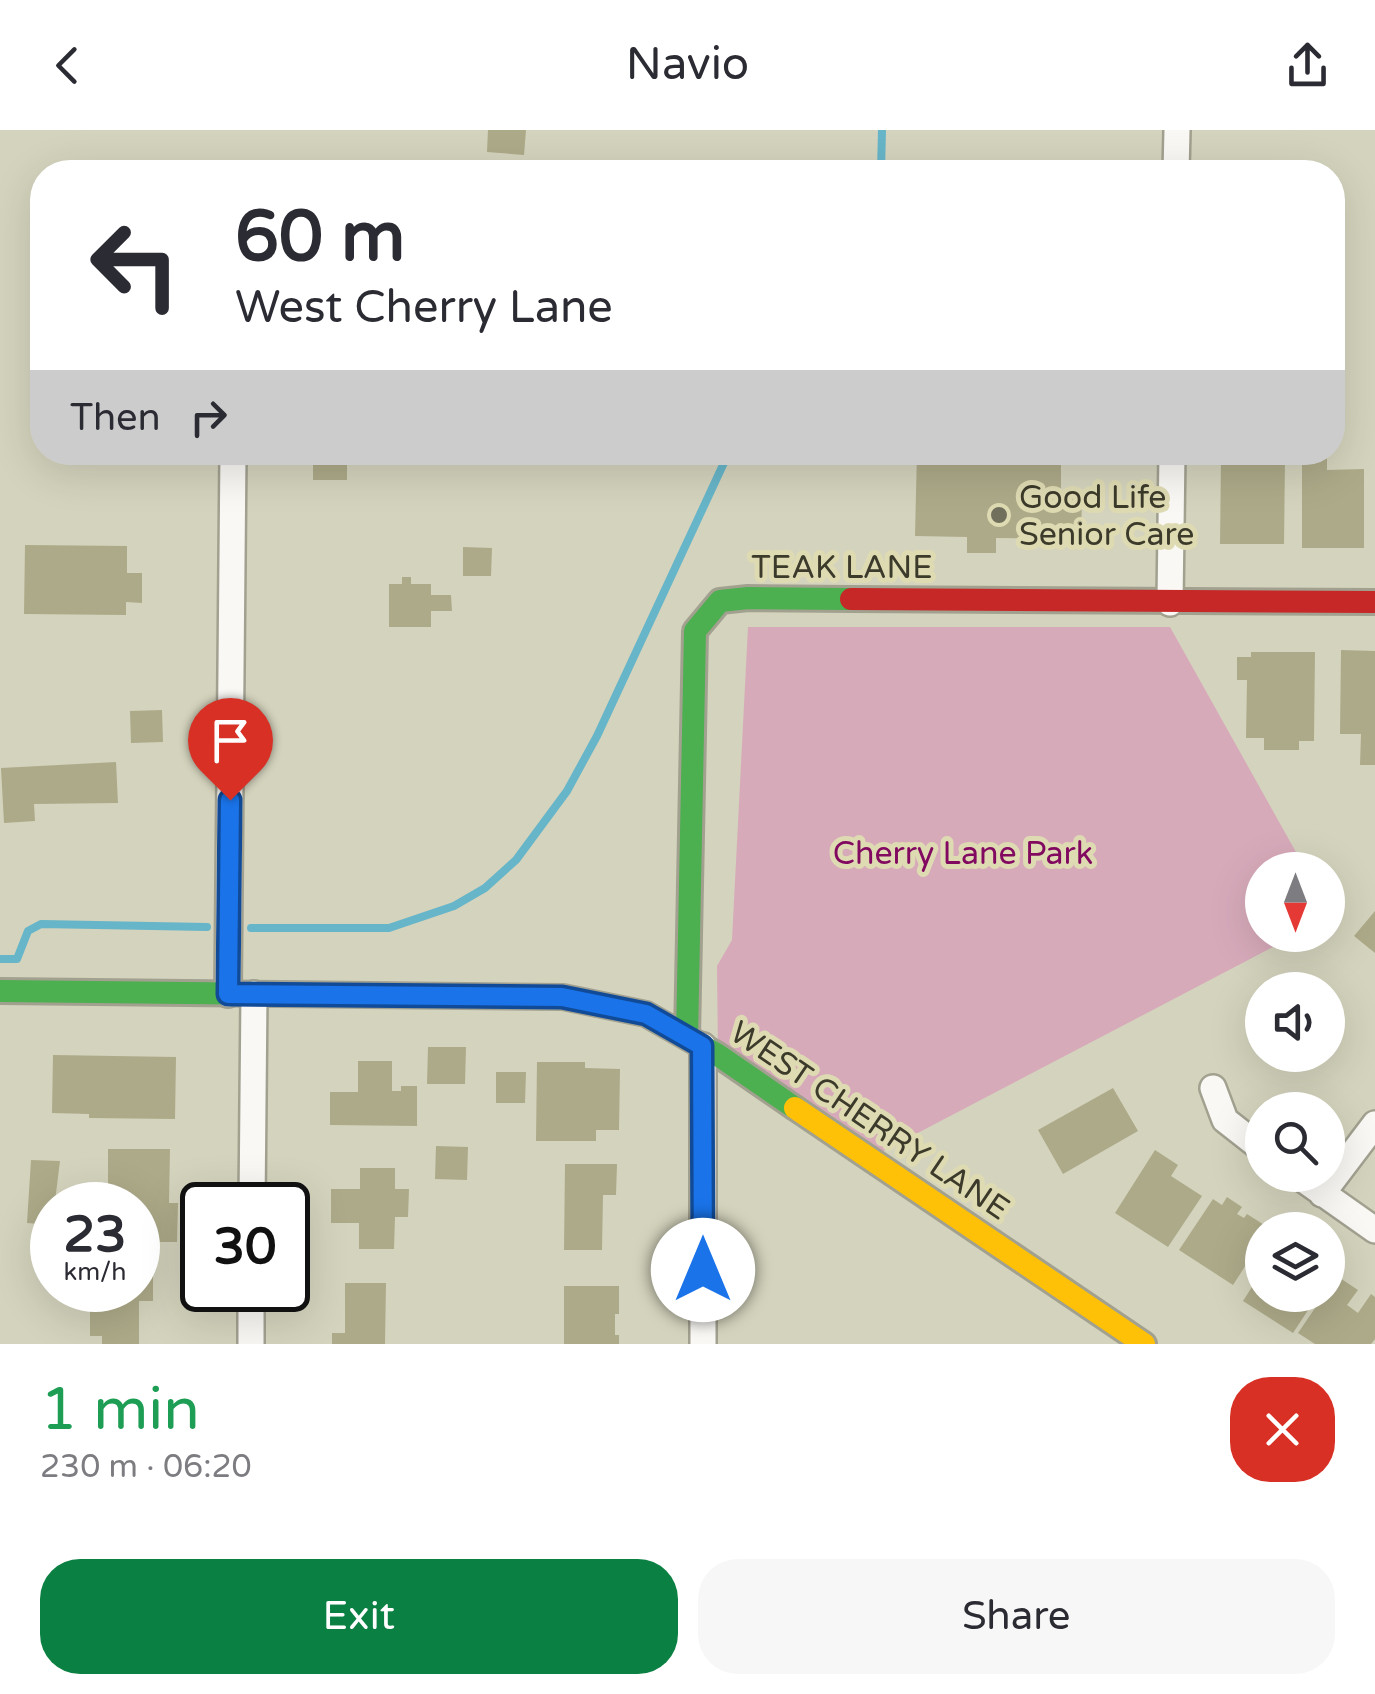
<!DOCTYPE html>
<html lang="en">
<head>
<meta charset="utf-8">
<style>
	body { margin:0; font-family:"Varela Round",sans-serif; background:#f7f7f7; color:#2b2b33; height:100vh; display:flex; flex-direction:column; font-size:38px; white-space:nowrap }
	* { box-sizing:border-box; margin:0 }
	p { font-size:32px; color:#7c7c81 }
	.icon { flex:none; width:55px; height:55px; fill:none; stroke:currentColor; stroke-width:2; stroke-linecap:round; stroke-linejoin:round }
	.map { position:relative; height:1214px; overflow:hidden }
	.panel { display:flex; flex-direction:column; background:#fff; flex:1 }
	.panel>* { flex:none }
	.banner { position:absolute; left:30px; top:30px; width:1315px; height:305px; border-radius:40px; box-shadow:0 10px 40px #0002; background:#fff; color:#2b2b33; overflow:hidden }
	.needle { width:65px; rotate:180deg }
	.buttons { position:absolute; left:1245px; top:722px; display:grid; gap:20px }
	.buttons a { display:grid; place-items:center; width:100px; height:100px; border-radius:50%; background:#fff; box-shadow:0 10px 40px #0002; font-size:50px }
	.speed { position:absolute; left:30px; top:1052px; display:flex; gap:20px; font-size:50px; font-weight:700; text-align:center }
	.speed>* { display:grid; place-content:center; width:130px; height:130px; border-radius:50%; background:#fff; box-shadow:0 10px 40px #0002; line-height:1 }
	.speed small { font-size:25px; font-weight:400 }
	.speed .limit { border:5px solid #111; border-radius:15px; background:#fff; color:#111 }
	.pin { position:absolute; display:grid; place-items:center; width:85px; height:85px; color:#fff; margin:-102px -42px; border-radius:50% 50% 50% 0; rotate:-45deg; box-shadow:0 0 10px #0007 }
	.pin .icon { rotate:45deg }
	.me { position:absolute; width:110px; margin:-55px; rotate:0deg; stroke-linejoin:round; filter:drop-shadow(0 0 8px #0008) }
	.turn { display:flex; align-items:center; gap:35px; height:210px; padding:0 40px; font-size:45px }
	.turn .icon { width:130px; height:130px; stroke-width:2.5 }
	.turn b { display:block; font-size:70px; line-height:85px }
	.then { display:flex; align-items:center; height:95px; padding:0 40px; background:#0003; gap:20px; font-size:38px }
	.round { display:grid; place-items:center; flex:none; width:105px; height:105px; border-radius:40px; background:#f7f7f7 }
	.head { display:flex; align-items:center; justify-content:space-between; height:170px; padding:0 40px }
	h1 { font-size:60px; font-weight:600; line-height:75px; color:#1e9e55 }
	.button { display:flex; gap:20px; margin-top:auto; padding:20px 40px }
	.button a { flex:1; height:115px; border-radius:40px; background:#0b8043; color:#fff; font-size:40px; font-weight:600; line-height:115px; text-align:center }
	.button a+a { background:#f7f7f7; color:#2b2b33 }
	header { display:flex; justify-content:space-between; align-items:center; height:130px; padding:0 40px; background:#fff; font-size:45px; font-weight:600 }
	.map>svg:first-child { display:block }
</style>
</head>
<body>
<header><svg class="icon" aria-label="back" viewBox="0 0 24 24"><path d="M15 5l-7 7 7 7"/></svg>Navio<svg class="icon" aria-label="share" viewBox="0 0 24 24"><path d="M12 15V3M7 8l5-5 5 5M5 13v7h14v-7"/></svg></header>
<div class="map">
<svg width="1375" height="1214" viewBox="0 0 1375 1214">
	<rect width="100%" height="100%" fill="#d4d3bd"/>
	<path fill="#d7aaba" d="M748,497H1170L1306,740H1262V805H1296L870,1028L718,925L717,836L732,810Z"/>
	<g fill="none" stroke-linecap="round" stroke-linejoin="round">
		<path stroke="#67b5c8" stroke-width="8" d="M881,42L882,0
			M251,798H389L454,776L485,758L516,730L567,661L597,606L729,322
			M0,829H17L28,801L41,794L207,797"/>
	</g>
	<path fill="#adaa89" d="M488,0H526L524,25L487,22Z
		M313,322H347V350H313Z
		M917,322H1056V331H1061V363L1082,364L1081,409L996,408V423H967V407L915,406Z
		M1302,323H1327V340L1364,339V418H1302Z
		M1221,328H1285L1284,414H1220Z
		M25,415L127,416V443H142V473L126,472V485L24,484Z
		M463,417L492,418L491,446H463Z
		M402,447H411V454H431V465H451L452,481H431V497H389V454H402Z
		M1341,520L1375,521V635H1360L1361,604H1340Z
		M1251,522H1315L1314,611H1299V620H1264V608H1246L1247,550H1237V527H1251Z
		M162,580L163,612L131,613L130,581Z
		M116,632L118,673L34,674L35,691L4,693L1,638Z
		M1375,781V823L1354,806Z
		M428,917H466L465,954H427Z
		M53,925L176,927L175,989L89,988V984L52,983Z
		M358,931H392V961H401V956H417V996L330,995V962H358Z
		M537,932H585V938L620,939L619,1000H596V1011H536Z
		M496,942H526L525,973H496Z
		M1113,958L1138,1001L1063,1044L1038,1000Z
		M436,1016L468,1017L467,1050L435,1049Z
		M108,1019H170L169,1073H178L177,1112H138V1075H108Z
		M1155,1020L1178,1035L1171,1046L1202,1066L1168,1117L1115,1083Z
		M31,1030L60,1031L52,1095L27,1093Z
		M565,1034H617L616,1065H603L602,1120H564Z
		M360,1038H395V1059H409L408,1087H395L394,1119H359V1093H331V1059H360Z
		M1227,1067L1242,1077L1237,1084L1244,1088L1247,1084L1272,1100H1262V1110L1233,1155L1179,1120L1213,1069L1222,1075Z
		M1262,1121V1165H1318L1293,1203L1243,1171L1262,1141L1254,1135Z
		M138,1144H153V1171H139V1214H102V1206H90V1160H138Z
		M1337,1146L1358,1160L1347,1175L1358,1183L1371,1164L1375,1167V1209L1371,1214H1315L1298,1203L1324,1165H1328Z
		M345,1153H386L385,1214H332V1203H345Z
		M564,1156H619V1184H615V1205H619V1214H564Z"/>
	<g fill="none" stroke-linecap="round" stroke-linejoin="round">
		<g stroke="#a2a190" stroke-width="30">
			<path id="street" d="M1176,42L1177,0
				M1170,473L1172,322
				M228,864L233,322
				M703,916V1214
				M1213,958L1225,990L1262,1019
				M1297,1045L1375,1100
				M1322,1064L1375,994
				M252,1075L254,864
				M251,1214V1160"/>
		</g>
		<g stroke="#a2a190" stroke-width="28">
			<path id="fast" d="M0,861L563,867L646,884L718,925L795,978
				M687,907L695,501L720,471L748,468L851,469"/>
		</g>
		<g stroke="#a2a190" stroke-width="28">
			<path id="slow" d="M795,978L1144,1214"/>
		</g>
		<g stroke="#a2a190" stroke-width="28">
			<path id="jam" d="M851,469L1375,472"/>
		</g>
		<use href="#street" stroke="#f9f8f5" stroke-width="25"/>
		<use href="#fast" stroke="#4caf50" stroke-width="22"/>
		<use href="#slow" stroke="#ffc107" stroke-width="22"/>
		<use href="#jam" stroke="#c62828" stroke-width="22"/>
	</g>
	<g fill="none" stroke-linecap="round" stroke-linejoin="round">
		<g stroke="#114b97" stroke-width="25">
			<path id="route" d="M230,670L228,864L562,867L646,884L702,916L703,1140"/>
		</g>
		<use href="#route" stroke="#1a73e8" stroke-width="18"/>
	</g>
	<circle fill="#71705d" stroke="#dedbb3" stroke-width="4" cx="999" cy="385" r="10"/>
	<g text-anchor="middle" stroke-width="10" stroke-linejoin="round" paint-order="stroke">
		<g font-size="32" fill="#3c3a2a" stroke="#dedbb3" text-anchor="start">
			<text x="1019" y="378">Good Life<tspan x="1019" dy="37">Senior Care</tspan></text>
		</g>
		<g font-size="32" fill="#3c3a2a" stroke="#dedbb3">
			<text x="842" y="448">TEAK LANE</text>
			<text transform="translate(870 990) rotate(34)" y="11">WEST CHERRY LANE</text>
		</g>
		<g font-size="32" fill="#820960" stroke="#dedbb3">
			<text x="963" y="734">Cherry Lane Park</text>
		</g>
	</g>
</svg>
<div class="buttons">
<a><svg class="needle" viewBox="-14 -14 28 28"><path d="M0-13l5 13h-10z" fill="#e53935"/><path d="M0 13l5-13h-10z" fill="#7c7c81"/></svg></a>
<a><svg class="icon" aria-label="sound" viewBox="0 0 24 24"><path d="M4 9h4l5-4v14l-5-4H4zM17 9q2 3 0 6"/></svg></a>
<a><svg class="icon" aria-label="search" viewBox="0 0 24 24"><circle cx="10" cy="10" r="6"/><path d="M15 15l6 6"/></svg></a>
<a><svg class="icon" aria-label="layers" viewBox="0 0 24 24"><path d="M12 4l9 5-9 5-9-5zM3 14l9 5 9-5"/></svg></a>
</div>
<div class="speed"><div>23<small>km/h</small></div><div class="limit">30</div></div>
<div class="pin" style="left:230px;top:670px;background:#d93025"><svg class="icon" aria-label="arrive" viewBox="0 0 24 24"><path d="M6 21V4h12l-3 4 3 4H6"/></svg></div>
<svg class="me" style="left:703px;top:1140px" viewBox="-20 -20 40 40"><circle r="19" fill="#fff"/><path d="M0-13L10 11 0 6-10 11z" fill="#1a73e8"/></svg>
<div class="banner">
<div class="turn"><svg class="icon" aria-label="left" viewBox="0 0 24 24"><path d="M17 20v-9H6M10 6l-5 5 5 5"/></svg><div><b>60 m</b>West Cherry Lane</div></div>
<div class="then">Then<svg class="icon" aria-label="right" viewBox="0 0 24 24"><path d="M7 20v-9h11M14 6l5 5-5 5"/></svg></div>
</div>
</div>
<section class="panel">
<div class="head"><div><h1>1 min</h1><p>230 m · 06:20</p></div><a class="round" style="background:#d93025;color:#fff"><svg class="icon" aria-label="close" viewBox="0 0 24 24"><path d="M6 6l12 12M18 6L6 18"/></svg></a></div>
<div class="button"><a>Exit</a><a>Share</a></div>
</section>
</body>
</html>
